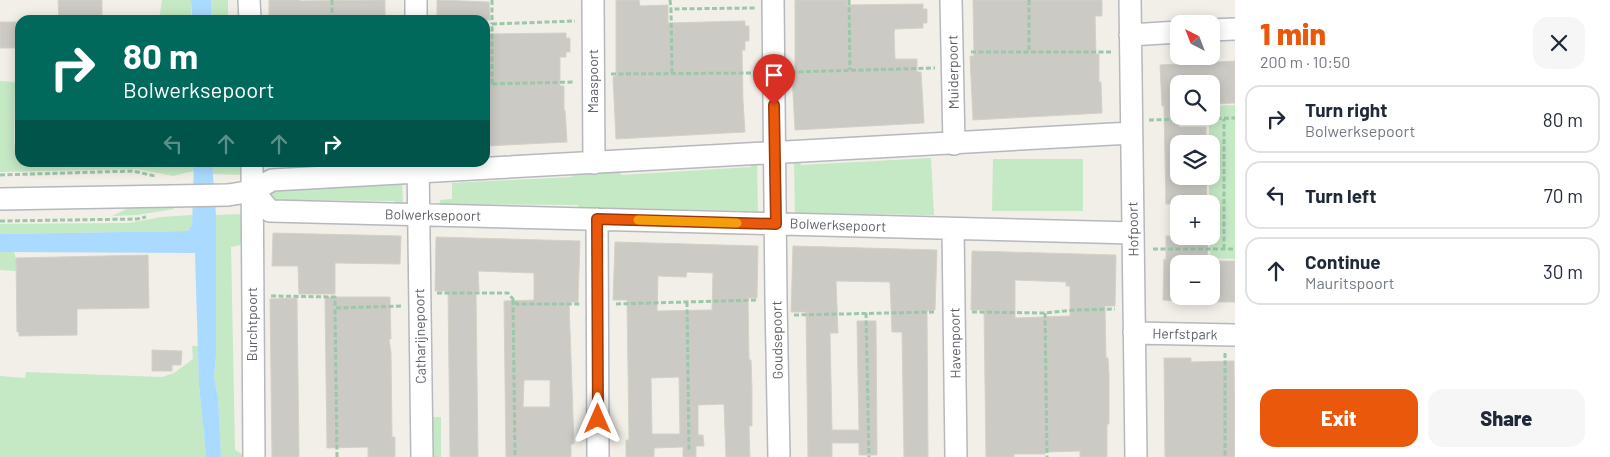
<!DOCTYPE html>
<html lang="en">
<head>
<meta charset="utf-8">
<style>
	body { margin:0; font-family:Barlow,sans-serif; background:#f6f6f7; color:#1f2937; height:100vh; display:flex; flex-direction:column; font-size:19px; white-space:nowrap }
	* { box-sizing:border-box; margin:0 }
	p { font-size:16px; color:#747a83 }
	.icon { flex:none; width:28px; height:28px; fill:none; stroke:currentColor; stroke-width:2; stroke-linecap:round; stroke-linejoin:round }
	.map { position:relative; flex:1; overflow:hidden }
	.sheet { display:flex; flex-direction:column; background:#fff; width:375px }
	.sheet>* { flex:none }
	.guide { position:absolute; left:15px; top:15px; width:475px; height:152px; border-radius:15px; box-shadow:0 2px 12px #0003; background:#00695c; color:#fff; overflow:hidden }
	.needle { width:32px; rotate:318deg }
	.controls { position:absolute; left:1170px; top:15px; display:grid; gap:10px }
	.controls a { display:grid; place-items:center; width:50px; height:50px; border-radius:10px; background:#fff; box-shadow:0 2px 12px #0003; font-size:25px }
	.pin { position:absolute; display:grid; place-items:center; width:42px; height:42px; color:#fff; margin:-51px -21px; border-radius:50% 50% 50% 0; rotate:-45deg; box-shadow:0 0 5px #0007 }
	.pin .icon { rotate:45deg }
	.me { position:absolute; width:55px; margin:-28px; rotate:0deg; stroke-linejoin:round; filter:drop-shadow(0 0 4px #0008) }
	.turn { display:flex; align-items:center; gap:18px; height:105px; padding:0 25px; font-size:22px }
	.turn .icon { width:65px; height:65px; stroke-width:2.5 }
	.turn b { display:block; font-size:35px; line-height:42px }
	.lanes { display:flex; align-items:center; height:48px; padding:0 25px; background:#0003; justify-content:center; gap:25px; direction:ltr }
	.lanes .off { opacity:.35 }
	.round { display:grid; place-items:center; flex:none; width:52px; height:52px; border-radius:15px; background:#f6f6f7 }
	.summary { display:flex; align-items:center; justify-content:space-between; height:85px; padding:0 25px }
	h1 { font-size:30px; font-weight:800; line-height:38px; color:#ea580c }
	.action { display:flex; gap:10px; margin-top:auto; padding:10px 25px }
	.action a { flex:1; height:58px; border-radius:15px; background:#ea580c; color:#fff; font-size:20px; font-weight:800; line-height:58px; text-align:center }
	.action a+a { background:#f6f6f7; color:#1f2937 }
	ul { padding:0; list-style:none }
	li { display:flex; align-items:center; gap:15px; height:68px; margin:0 10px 8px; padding:0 15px; border:2px solid #e0e1e3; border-radius:15px }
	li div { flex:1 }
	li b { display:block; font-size:19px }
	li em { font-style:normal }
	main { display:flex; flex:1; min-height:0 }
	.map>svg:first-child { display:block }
</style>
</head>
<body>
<main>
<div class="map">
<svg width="1235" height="457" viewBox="0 0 1235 457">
	<rect width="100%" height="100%" fill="#f1efe8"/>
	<path fill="#c5e8c5" d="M162,0H191V20H159Z
		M211,0H228V20H211Z
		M0,81L15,82L14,142L17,161H20V162H194V171L173,176L137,169L0,172Z
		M1235,105V259L1210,258L1211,204H1209V176H1211V144H1209V116H1211V106Z
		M799,158L801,165L931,158L934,215L802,213L800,220H795L794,159Z
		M752,159H757L758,219H752V211L623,208L622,215L580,214L578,205L440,204V200L452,199V183L572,177L571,171L619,168L621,175L751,167Z
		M993,159H1083V211H992Z
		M212,163H244V175L212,174Z
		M397,177L402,178L403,209H397L395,201L279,200L280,206L270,202V193L283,185L284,190L394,185Z
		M139,203H174V209L137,215L112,216Z
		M244,214L245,244L231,247L235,450L248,457H221L218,397L214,377L216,356V215Z
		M192,215V225L188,231L0,234V224L129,223L161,217Z
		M0,252H14L16,258V271L0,270Z
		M192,346H198L199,385L206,457H0V376L25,378L26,372L162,377L174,373L193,359Z
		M428,417H441V457H429Z"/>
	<path fill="#aadaff" d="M191,0H211V20H192Z
		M194,163H212L216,215V356L214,377L218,397L221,457H206L199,385L195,253L0,252V234L188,231L192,225Z"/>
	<path fill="#cccac5" stroke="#d6d1c6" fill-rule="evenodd" d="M58,0H102V20H59Z
		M269,0H300V1L385,0V20H334V19L269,20Z
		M437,0L489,2L490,20H437Z
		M616,0H639L640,6L668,5V23L745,21V26H749V41H745V50H742L743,101L745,132L616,139L613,77L616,76Z
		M795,0H847V5L923,4V9H927V23H923V28L895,29L894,33L895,59H917V72H921L924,123L795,130L792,73H795Z
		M973,0H1102V16H1095L1096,54H1099V82H1101L1102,113L973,120L970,56H974Z
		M0,22H20V48H0Z
		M566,33V38H570V52H566V57H560V86H564V110H565L567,142L485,146V34Z
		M1235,61V103L1211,104V84H1179V127H1206V144H1179V176H1206L1207,204H1166L1164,106H1162L1160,65Z
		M273,233L401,236L400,264L335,263V294H299L298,266H272Z
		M1166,236H1207L1208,264H1179V301L1163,300L1164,259L1166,260Z
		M436,237L580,241L578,302H569L574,444H571V457H506L504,301L534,300V273L478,271L479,291H476L478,457H450L448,291H435ZM524,380H550V407H523Z
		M615,242L758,246L757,298H748L749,360H751L752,390V426H749L750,457H726L724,404L698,405V435H703L704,446H696V457H683V447L654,448V457H626V440H629L627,300H613ZM687,272L713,273L712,310L657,311L658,276L686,277ZM679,377L680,434H652L651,378Z
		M793,246L937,250L935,310L927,311L928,457H904L902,332H892L890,282L836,281L838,333H830L832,430H859L857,321H876L877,455H859V443H832V457H808L806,312H791Z
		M972,251L1116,255L1115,306H1105L1106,358H1108L1109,375V424H1107V457H1080V451L1045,452V454H1014V457H986L984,310H971ZM1015,280L1066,282V286H1070V316L1015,318Z
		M148,255L149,308L77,309V335L19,336V332H17L16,258Z
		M1211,261H1235V302H1211Z
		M325,297H390L391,339H389L391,353L392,437H395V457H368V447L327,448Z
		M297,298L299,457H272L270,299Z
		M152,350L182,351L181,365H172V371H152Z
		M1164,358H1191V362L1234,361L1235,457H1165Z"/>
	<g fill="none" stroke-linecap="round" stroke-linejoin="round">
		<g stroke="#b5b8bc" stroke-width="24">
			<path id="minor" d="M249,0L250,20
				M593,0L594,163
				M773,0L776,300L779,457
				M951,0L954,144
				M1130,0L1136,457
				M416,20V0
				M1211,30L1235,29
				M1130,35L1179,32
				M252,162L254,457
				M418,162L422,457
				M253,191L270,211L1133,233
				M0,199L228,195L253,191L272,180L1131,133
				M597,219L598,457
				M953,229L956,457
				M1134,333L1235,335"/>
		</g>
		<path stroke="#9cc7a9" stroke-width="3" stroke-dasharray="5 2.5" stroke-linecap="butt" d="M332,0V20
			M492,0V24
			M670,0L671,9
			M849,0L850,70
			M1029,0V52
			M971,52H1112
			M791,72L935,68
			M672,73L671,9L755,8
			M611,74L755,73
			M485,84L575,82
			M492,84V24L575,21
			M1149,120L1235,118
			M0,175L133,171L155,176
			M0,221L137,219L146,217
			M1153,249H1235
			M1224,249V119
			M437,293H508L517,304H580
			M271,296L335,297V308
			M513,300L515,457
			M687,302L689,450
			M616,304L757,300
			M972,312L1045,313L1075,310L1115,309
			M866,313L869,457
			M1045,313L1047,457
			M794,315L935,312
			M1225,353V457
			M337,457L335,308L402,306"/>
		<use href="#minor" stroke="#fff" stroke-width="21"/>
	</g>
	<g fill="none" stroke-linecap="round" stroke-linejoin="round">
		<g stroke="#983908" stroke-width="12">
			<path id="route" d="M598,419L597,219L776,224L774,105"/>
		</g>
		<use href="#route" stroke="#ea580c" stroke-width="9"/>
		<path stroke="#f59e0b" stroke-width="9" d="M638,220L737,223"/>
	</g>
	<g text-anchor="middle" stroke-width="5" stroke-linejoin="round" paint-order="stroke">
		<g font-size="14" fill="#5f6368" stroke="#fff">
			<text transform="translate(953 72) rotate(-91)" y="5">Muiderpoort</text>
			<text transform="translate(593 81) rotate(-90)" y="5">Maaspoort</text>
			<text transform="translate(433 215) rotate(1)" y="5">Bolwerksepoort</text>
			<text transform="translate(838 225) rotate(2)" y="5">Bolwerksepoort</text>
			<text transform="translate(1133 229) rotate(-91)" y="5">Hofpoort</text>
			<text transform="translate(252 324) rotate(-90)" y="5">Burchtpoort</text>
			<text transform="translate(1185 334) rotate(1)" y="5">Herfstpark</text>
			<text transform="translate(420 336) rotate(-91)" y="5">Catharijnepoort</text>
			<text transform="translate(777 340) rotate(-91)" y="5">Goudsepoort</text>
			<text transform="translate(955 343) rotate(-91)" y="5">Havenpoort</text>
		</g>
	</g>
</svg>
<div class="controls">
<a><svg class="needle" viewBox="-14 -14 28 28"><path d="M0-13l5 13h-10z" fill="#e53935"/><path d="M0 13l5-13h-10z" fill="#747a83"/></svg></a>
<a><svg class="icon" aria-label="search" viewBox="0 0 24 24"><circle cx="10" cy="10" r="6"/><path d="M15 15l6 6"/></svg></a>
<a><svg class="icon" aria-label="layers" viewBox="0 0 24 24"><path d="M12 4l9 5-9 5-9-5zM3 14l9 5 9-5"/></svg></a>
<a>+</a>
<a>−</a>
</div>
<div class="pin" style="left:774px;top:105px;background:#d93025"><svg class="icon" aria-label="arrive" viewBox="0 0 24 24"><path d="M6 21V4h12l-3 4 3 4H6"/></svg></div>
<svg class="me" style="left:598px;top:419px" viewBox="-20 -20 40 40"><path d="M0-17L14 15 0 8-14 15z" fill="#ea580c" stroke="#fff" stroke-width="4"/></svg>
<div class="guide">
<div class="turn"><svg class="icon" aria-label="right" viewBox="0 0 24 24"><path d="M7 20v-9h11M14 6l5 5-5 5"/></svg><div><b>80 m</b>Bolwerksepoort</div></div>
<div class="lanes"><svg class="icon off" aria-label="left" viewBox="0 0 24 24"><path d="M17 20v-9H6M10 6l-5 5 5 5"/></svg><svg class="icon off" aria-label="ahead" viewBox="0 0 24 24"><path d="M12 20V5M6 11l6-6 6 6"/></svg><svg class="icon off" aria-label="ahead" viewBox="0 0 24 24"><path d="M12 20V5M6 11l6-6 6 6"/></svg><svg class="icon" aria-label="right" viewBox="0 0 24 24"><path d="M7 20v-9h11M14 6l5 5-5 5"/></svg></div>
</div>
</div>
<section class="sheet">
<div class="summary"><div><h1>1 min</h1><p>200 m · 10:50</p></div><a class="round"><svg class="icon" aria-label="close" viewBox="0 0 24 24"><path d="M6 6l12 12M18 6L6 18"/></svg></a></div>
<ul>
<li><svg class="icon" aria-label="right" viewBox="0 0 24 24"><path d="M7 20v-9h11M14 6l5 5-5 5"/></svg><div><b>Turn right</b><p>Bolwerksepoort</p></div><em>80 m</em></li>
<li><svg class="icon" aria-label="left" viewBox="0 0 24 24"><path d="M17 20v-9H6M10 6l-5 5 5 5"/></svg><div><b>Turn left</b></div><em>70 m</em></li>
<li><svg class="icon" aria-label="ahead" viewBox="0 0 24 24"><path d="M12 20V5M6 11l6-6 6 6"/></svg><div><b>Continue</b><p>Mauritspoort</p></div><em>30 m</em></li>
</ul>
<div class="action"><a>Exit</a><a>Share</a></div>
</section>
</main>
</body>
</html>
